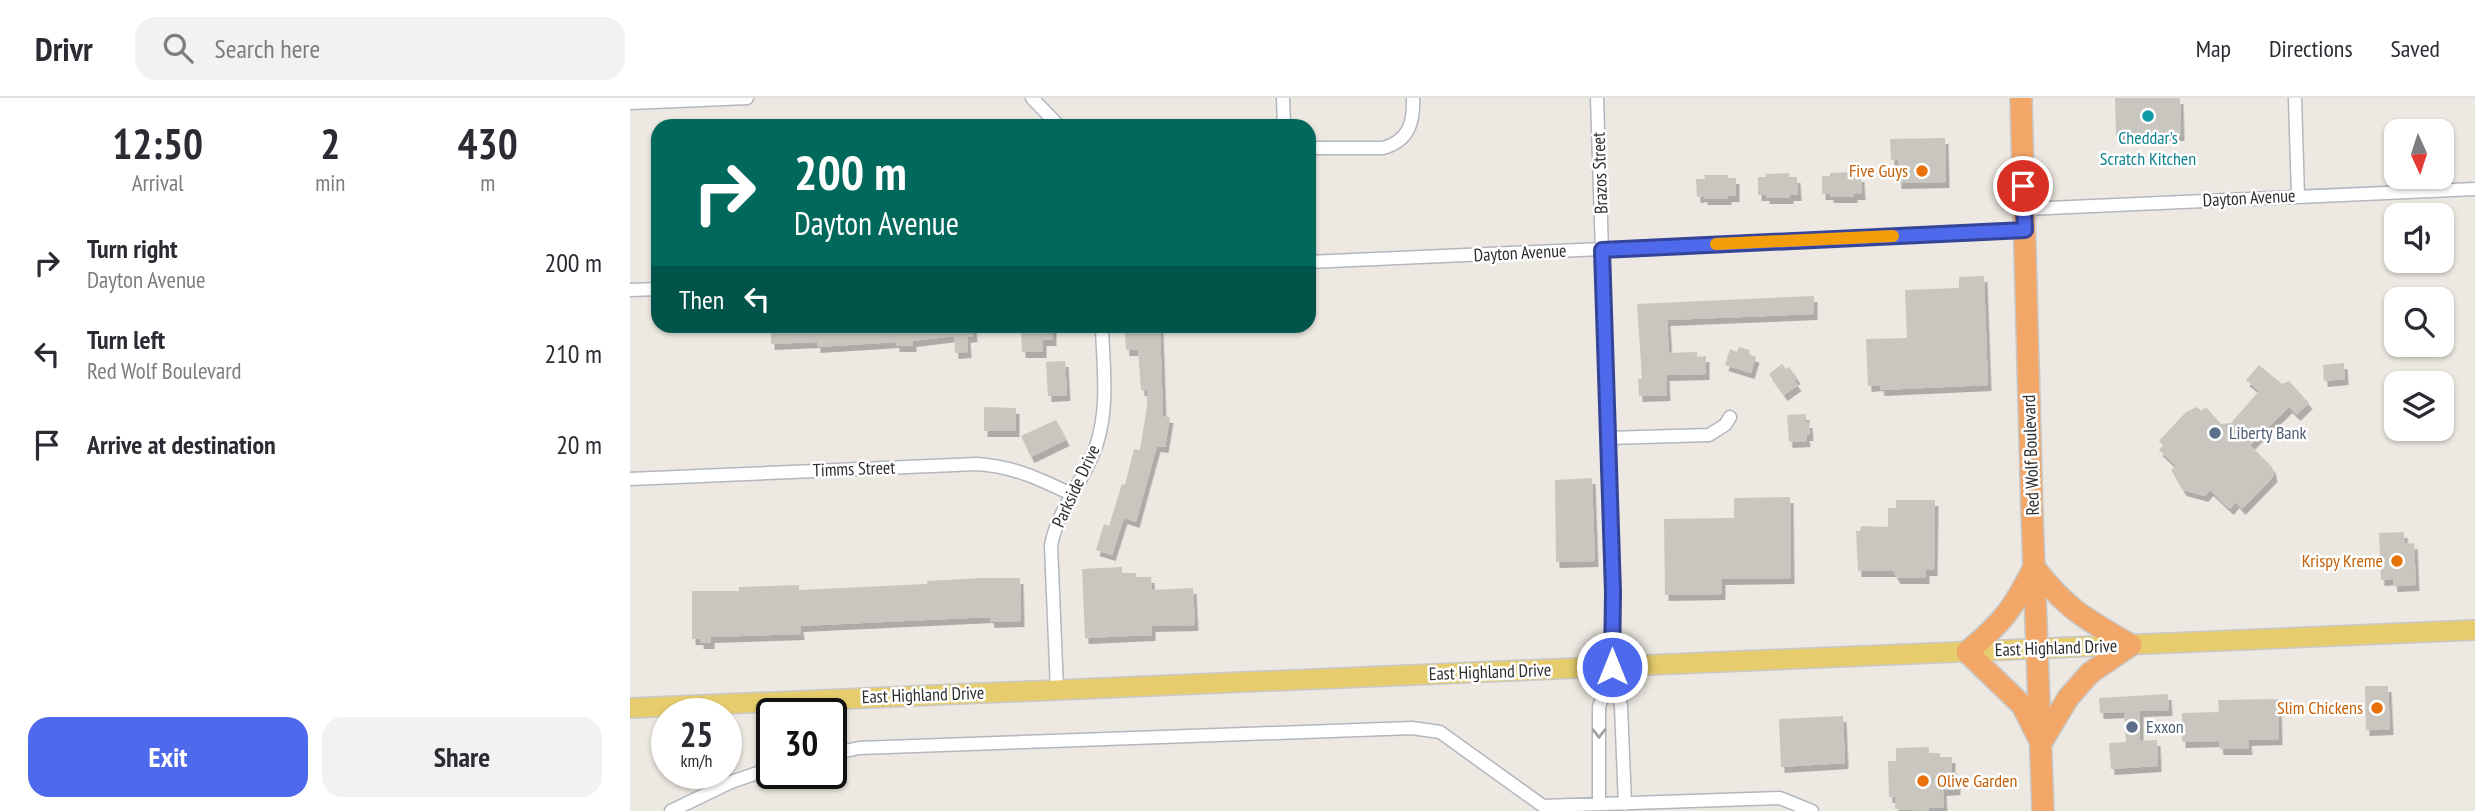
<!DOCTYPE html>
<html lang="en">
<head>
<meta charset="utf-8">
<style>
	body { margin:0; font-family:"PT Sans Narrow",sans-serif; background:#f2f2f3; color:#2b2b33; height:100vh; display:flex; flex-direction:column; font-size:26px; white-space:nowrap }
	* { box-sizing:border-box; margin:0 }
	p { font-size:23px; color:#7c7c81 }
	.icon { flex:none; width:38px; height:38px; fill:none; stroke:currentColor; stroke-width:2; stroke-linecap:round; stroke-linejoin:round }
	.map { position:relative; flex:1; overflow:hidden }
	.panel { display:flex; flex-direction:column; background:#fff; width:630px }
	.panel>* { flex:none }
	.guide { position:absolute; left:21px; top:21px; width:665px; height:214px; border-radius:21px; box-shadow:0 2px 5px #0004; background:#00695c; color:#fff; overflow:hidden }
	.needle { width:46px; rotate:177deg }
	.tools { position:absolute; left:1754px; top:21px; display:grid; gap:14px }
	.tools a { display:grid; place-items:center; width:70px; height:70px; border-radius:14px; background:#fff; box-shadow:0 2px 5px #0004; font-size:35px }
	.speed { position:absolute; left:21px; top:600px; display:flex; gap:14px; font-size:35px; font-weight:700; text-align:center }
	.speed>* { display:grid; place-content:center; width:91px; height:91px; border-radius:50%; background:#fff; box-shadow:0 2px 5px #0004; line-height:1 }
	.speed small { font-size:18px; font-weight:400 }
	.speed .limit { border:4px solid #111; border-radius:10px; background:#fff; color:#111 }
	.pin { position:absolute; display:grid; place-items:center; width:60px; height:60px; color:#fff; margin:-30px; border:4px solid #fff; border-radius:50%; box-shadow:0 2px 7px #0007 }
	.me { position:absolute; width:77px; margin:-38px; rotate:0deg; stroke-linejoin:round; filter:drop-shadow(0 0 5px #0008) }
	.turn { display:flex; align-items:center; gap:24px; height:147px; padding:0 28px; font-size:32px }
	.turn .icon { width:91px; height:91px; stroke-width:2.5 }
	.turn b { display:block; font-size:49px; line-height:60px }
	.then { display:flex; align-items:center; height:66px; padding:0 28px; background:#0003; gap:14px; font-size:26px }
	.eta { display:flex; justify-content:space-evenly; align-items:center; height:119px; text-align:center }
	.eta b { font-size:42px; font-weight:800; line-height:49px }
	.button { display:flex; gap:14px; margin-top:auto; padding:14px 28px }
	.button a { flex:1; height:80px; border-radius:21px; background:#4f69ec; color:#fff; font-size:28px; font-weight:800; line-height:80px; text-align:center }
	.button a+a { background:#f2f2f3; color:#2b2b33 }
	ul { padding:0; list-style:none }
	li { display:flex; align-items:center; gap:21px; height:91px; padding:0 28px }
	li div { flex:1 }
	li b { display:block; font-size:26px }
	li em { font-style:normal }
	header { display:flex; align-items:center; gap:42px; box-sizing:border-box; height:98px; padding:0 35px; background:#fff; border-bottom:2px solid #e1e1e2 }
	header strong { font-size:33px }
	nav { display:flex; gap:38px; margin-inline-start:auto; font-size:24px }
	.search { width:490px; height:63px; background:#f2f2f3; display:flex; align-items:center; gap:18px; box-sizing:border-box; padding:0 24px; border-radius:21px; color:#7c7c81; font-size:26px }
	main { display:flex; flex:1; min-height:0 }
	.map>svg:first-child { display:block }
</style>
</head>
<body>
<header>
<strong>Drivr</strong>
<div class="search"><svg class="icon" aria-label="search" viewBox="0 0 24 24"><circle cx="10" cy="10" r="6"/><path d="M15 15l6 6"/></svg>Search here</div>
<nav><a>Map</a><a>Directions</a><a>Saved</a></nav>
</header>
<main>
<section class="panel">
<div class="eta">
<div><b>12:50</b><p>Arrival</p></div>
<div><b>2</b><p>min</p></div>
<div><b>430</b><p>m</p></div>
</div>
<ul>
<li><svg class="icon" aria-label="right" viewBox="0 0 24 24"><path d="M7 20v-9h11M14 6l5 5-5 5"/></svg><div><b>Turn right</b><p>Dayton Avenue</p></div><em>200 m</em></li>
<li><svg class="icon" aria-label="left" viewBox="0 0 24 24"><path d="M17 20v-9H6M10 6l-5 5 5 5"/></svg><div><b>Turn left</b><p>Red Wolf Boulevard</p></div><em>210 m</em></li>
<li><svg class="icon" aria-label="arrive" viewBox="0 0 24 24"><path d="M6 21V4h12l-3 4 3 4H6"/></svg><div><b>Arrive at destination</b></div><em>20 m</em></li>
</ul>
<div class="button"><a>Exit</a><a>Share</a></div>
</section>
<div class="map">
<svg width="1845" height="713" viewBox="0 0 1845 713">
	<defs>
		<filter id="shadow"><feDropShadow dx="3.5" dy="6" stdDeviation="0" flood-color="#0004"/></filter>
	</defs>
	<rect width="100%" height="100%" fill="#ede8e1"/>
	<path fill="#c9c6bf" filter="url(#shadow)" d="M1485,0H1550L1551,37L1486,38Z
		M1315,40L1316,84L1268,85V62H1261L1260,41Z
		M1223,74V78H1231L1232,96H1224V99H1200V96H1192V78H1200V75Z
		M1159,75V79H1167L1168,97H1160V100H1136V97H1128V79H1136V76Z
		M1074,77H1098V80H1106V98H1098V101H1074V98L1067,99L1066,81H1075Z
		M1354,178L1358,287L1251,292L1250,287L1238,288L1236,241L1277,240L1275,192L1329,190V179Z
		M1184,198V216L1037,222L1039,255L1067,254V259L1076,258V276L1036,277L1037,297L1009,298L1008,281H1012L1007,206Z
		M141,228H343L344,238L337,239L338,254L325,255L324,238L283,243V248H266V244L187,249V244L141,246Z
		M391,228H423V242H413V254H392Z
		M504,228H530L533,318L540,319L535,349L527,348L506,424L494,420L482,457L466,452L474,426L479,428L492,386L495,387L504,351L510,352L517,308V292H511L508,252H496L495,235L504,234Z
		M1109,249L1120,252L1119,256L1126,259L1121,275L1095,267L1100,251L1107,254Z
		M435,263L437,297L418,298L416,264Z
		M1714,265L1715,281L1694,283L1693,267Z
		M1152,266L1156,271L1159,269L1167,280L1164,282L1168,287L1154,297L1139,276Z
		M1629,267L1652,286L1659,283L1679,305L1667,317L1659,309L1620,347L1642,369L1644,378L1612,411L1606,404L1600,411L1580,392L1575,398L1553,392L1541,372L1546,368L1529,352L1533,347L1529,343L1556,314L1567,309L1571,313L1576,309L1591,326L1601,325L1629,293L1616,282Z
		M354,309L386,310V333H354Z
		M1176,316V324H1179L1180,337H1176L1177,343L1159,344L1157,317Z
		M426,322L436,342L401,359L391,338Z
		M962,380L965,463L926,464L925,382Z
		M1160,399L1161,480L1092,481V496L1035,497L1034,421L1104,420V400Z
		M1266,402H1305L1304,472H1296V480H1267L1263,473H1228L1226,433H1230L1231,428L1258,429V410H1266Z
		M1774,434L1775,446L1784,445L1786,487L1764,488L1763,481L1751,482L1749,435Z
		M492,469V475H506V479H521L522,492L563,490L565,527L522,528V537L455,540L452,471Z
		M351,480H390L391,523L361,524L360,519L170,528L171,536L81,539V545H70V541H62V493H109V489L169,487V492L297,486V483Z
		M1735,588H1758L1760,631L1736,632Z
		M1538,596L1539,612L1510,613V643L1527,642L1528,668L1481,671L1479,645L1496,644L1494,614L1470,615L1469,600Z
		M1648,601L1649,641L1618,642L1619,651H1590L1589,643L1552,644V615L1589,614L1588,602Z
		M1213,618L1215,665L1151,669L1149,621Z
		M1299,649V655H1310V659H1322V675H1327V691L1313,692L1314,710H1299V713L1265,711V699H1259L1258,663H1266V650Z"/>
	<g fill="none" stroke-linecap="round" stroke-linejoin="round">
		<g stroke="#b4b6bf" stroke-width="15">
			<path id="street" d="M402,0L429,28
				M653,0L654,28
				M967,0L983,493L982,569L991,608L995,706
				M1665,0L1668,98
				M0,5L117,0
				M679,50H753C779,43 784,24 783,0
				M1394,111L1845,91
				M679,164L1395,132
				M0,192L28,191
				M978,340L1079,337L1095,327L1100,319
				M0,381L347,366C382,368 410,381 441,396
				M427,592L421,447C429,408 456,381 467,345C479,308 473,266 472,228
				M201,656L229,650L782,630L810,634L913,708L1150,700L1182,713
				M969,706V609L982,570
				M41,713L101,684L142,670"/>
		</g>
		<g stroke="#c8c8c8" stroke-width="22">
			<path id="primary" d="M0,610L1845,532"/>
		</g>
		<g stroke="#c8c8c8" stroke-width="24">
			<path id="highway" d="M1391,0L1402,416L1413,713
				M1404,469C1436,511 1457,522 1501,547L1460,575L1438,600L1411,645L1392,607L1337,554C1373,524 1383,511 1404,469Z"/>
		</g>
		<use href="#street" stroke="#fff" stroke-width="12"/>
		<use href="#primary" stroke="#e6cc6c" stroke-width="19"/>
		<use href="#highway" stroke="#f2a667" stroke-width="21"/>
	</g>
	<defs><path id="oneway-chevron" d="M-2-3.5L2.5 0L-2 3.5" fill="none" stroke-width="1.6" stroke-linecap="round" stroke-linejoin="round" transform="scale(1.75)"/></defs>
	<use stroke="#a0a0a0" href="#oneway-chevron" transform="translate(969 635) rotate(90)"/>
	<g fill="none" stroke-linecap="round" stroke-linejoin="round">
		<g stroke="#349" stroke-width="18">
			<path id="route" d="M982,569L983,494L972,152L1395,132L1393,88"/>
		</g>
		<use href="#route" stroke="#4f69ec" stroke-width="12"/>
		<path stroke="#f59e0b" stroke-width="12" d="M1086,146L1263,138"/>
	</g>
	<circle fill="#0f9aa8" stroke="#fff" stroke-width="2.5" cx="1518" cy="18" r="7"/>
	<g fill="#e8710a" stroke="#fff" stroke-width="2.5">
		<circle cx="1292" cy="73" r="7"/>
		<circle cx="1767" cy="463" r="7"/>
		<circle cx="1747" cy="610" r="7"/>
		<circle cx="1293" cy="683" r="7"/>
	</g>
	<g fill="#5c6f8a" stroke="#fff" stroke-width="2.5">
		<circle cx="1585" cy="335" r="7"/>
		<circle cx="1502" cy="629" r="7"/>
	</g>
	<g text-anchor="middle" stroke-width="5" stroke-linejoin="round" paint-order="stroke">
		<g font-size="18" fill="#0d838f" stroke="#fff">
			<text x="1518" y="46">Cheddar's<tspan x="1518" dy="21">Scratch Kitchen</tspan></text>
		</g>
		<g font-size="18" fill="#c56008" stroke="#fff" text-anchor="end">
			<text x="1278" y="79">Five Guys</text>
			<text x="1753" y="469">Krispy Kreme</text>
			<text x="1733" y="616">Slim Chickens</text>
			<text x="1307" y="689" text-anchor="start">Olive Garden</text>
		</g>
		<g font-size="18" fill="#2d2d2d" stroke="#fff">
			<text transform="translate(970 75) rotate(-92)" y="6">Brazos Street</text>
			<text transform="translate(1619 100) rotate(-3)" y="6">Dayton Avenue</text>
			<text transform="translate(890 155) rotate(-3)" y="6">Dayton Avenue</text>
			<text transform="translate(1401 357) rotate(-92)" y="6">Red Wolf Boulevard</text>
			<text transform="translate(224 371) rotate(-2)" y="6">Timms Street</text>
			<text transform="translate(446 388) rotate(-65)" y="6">Parkside Drive</text>
			<text transform="translate(1426 550) rotate(-2)" y="6">East Highland Drive</text>
			<text transform="translate(860 574) rotate(-2)" y="6">East Highland Drive</text>
			<text transform="translate(293 597) rotate(-2)" y="6">East Highland Drive</text>
		</g>
		<g font-size="18" fill="#4e5e75" stroke="#fff" text-anchor="start">
			<text x="1599" y="341">Liberty Bank</text>
			<text x="1516" y="635">Exxon</text>
		</g>
	</g>
</svg>
<div class="tools">
<a><svg class="needle" viewBox="-14 -14 28 28"><path d="M0-13l5 13h-10z" fill="#e53935"/><path d="M0 13l5-13h-10z" fill="#7c7c81"/></svg></a>
<a><svg class="icon" aria-label="sound" viewBox="0 0 24 24"><path d="M4 9h4l5-4v14l-5-4H4zM17 9q2 3 0 6"/></svg></a>
<a><svg class="icon" aria-label="search" viewBox="0 0 24 24"><circle cx="10" cy="10" r="6"/><path d="M15 15l6 6"/></svg></a>
<a><svg class="icon" aria-label="layers" viewBox="0 0 24 24"><path d="M12 4l9 5-9 5-9-5zM3 14l9 5 9-5"/></svg></a>
</div>
<div class="speed"><div>25<small>km/h</small></div><div class="limit">30</div></div>
<div class="pin" style="left:1393px;top:88px;background:#d93025"><svg class="icon" aria-label="arrive" viewBox="0 0 24 24"><path d="M6 21V4h12l-3 4 3 4H6"/></svg></div>
<svg class="me" style="left:982px;top:569px" viewBox="-20 -20 40 40"><circle r="17" fill="#4f69ec" stroke="#fff" stroke-width="3"/><path d="M0-11L8 9 0 5-8 9z" fill="#fff"/></svg>
<div class="guide">
<div class="turn"><svg class="icon" aria-label="right" viewBox="0 0 24 24"><path d="M7 20v-9h11M14 6l5 5-5 5"/></svg><div><b>200 m</b>Dayton Avenue</div></div>
<div class="then">Then<svg class="icon" aria-label="left" viewBox="0 0 24 24"><path d="M17 20v-9H6M10 6l-5 5 5 5"/></svg></div>
</div>
</div>
</main>
</body>
</html>
